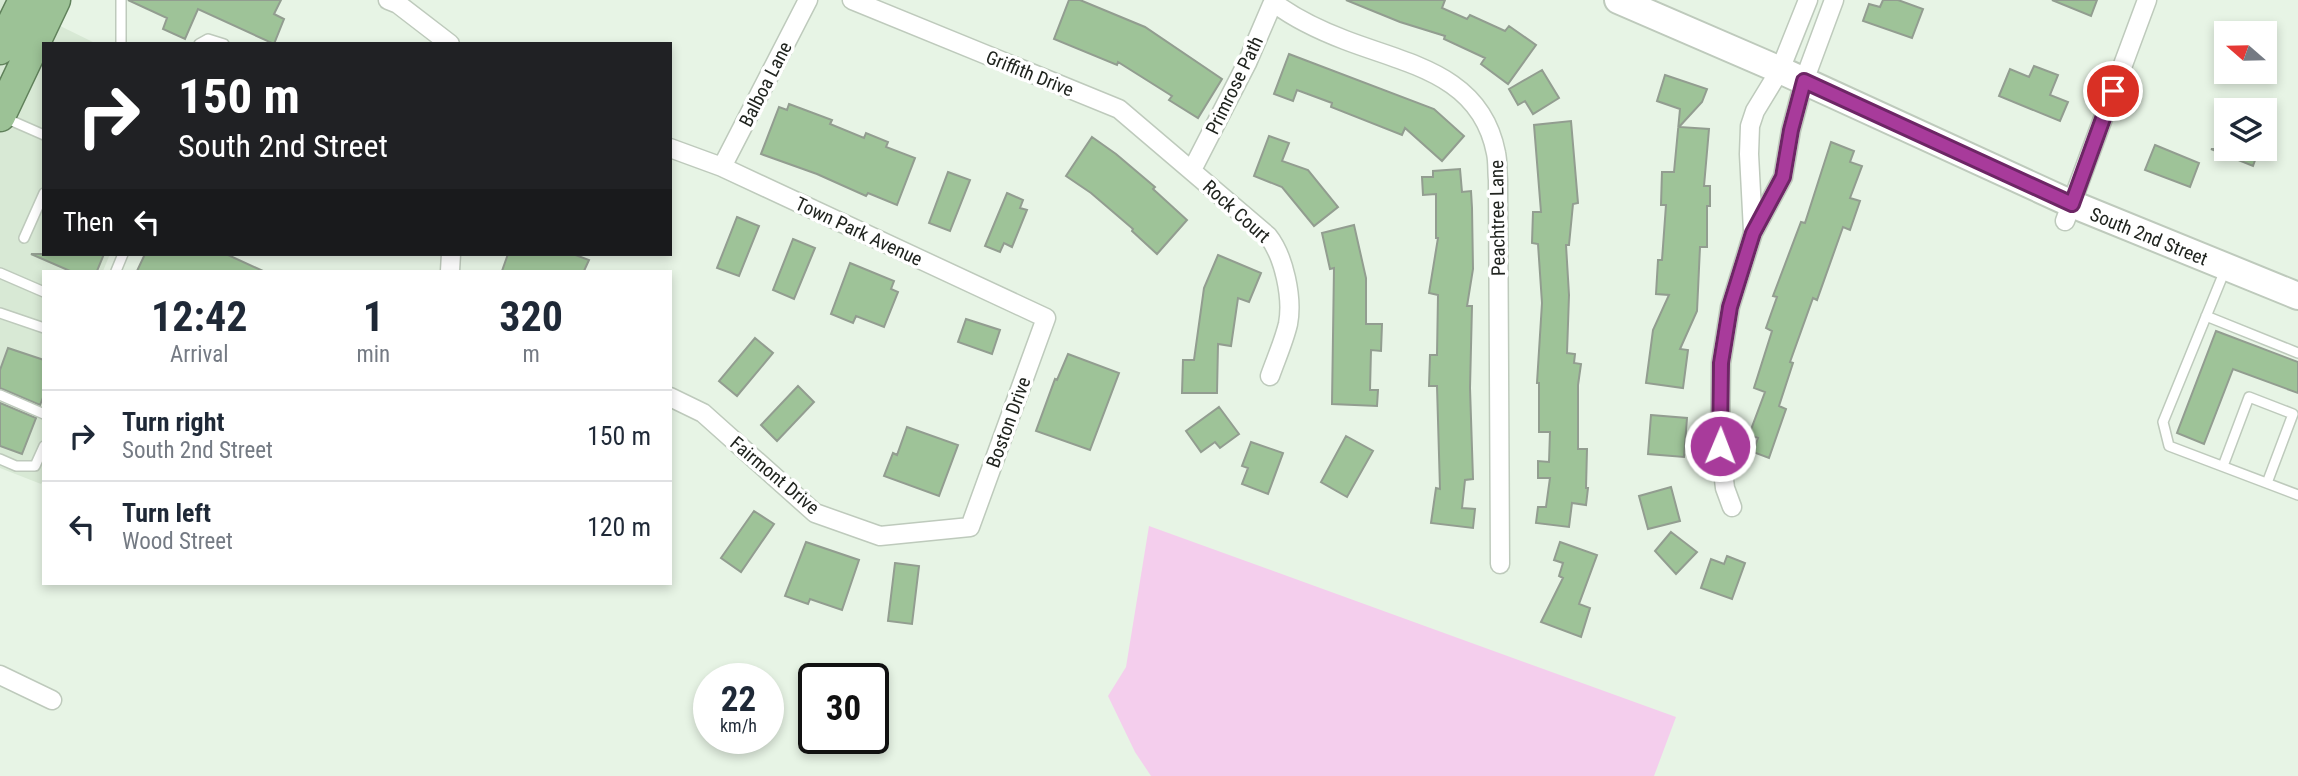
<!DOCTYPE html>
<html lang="en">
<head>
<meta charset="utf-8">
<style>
	body { margin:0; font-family:"Roboto Condensed",sans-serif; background:#f2f2f3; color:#1f2937; height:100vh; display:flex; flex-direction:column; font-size:26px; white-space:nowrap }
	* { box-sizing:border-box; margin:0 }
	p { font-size:23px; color:#747a83 }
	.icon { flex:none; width:38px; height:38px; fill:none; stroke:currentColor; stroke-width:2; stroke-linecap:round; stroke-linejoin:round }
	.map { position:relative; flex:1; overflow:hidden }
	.details { position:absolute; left:42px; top:270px; width:630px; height:315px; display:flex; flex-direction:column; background:#fff; border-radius:0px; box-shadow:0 4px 10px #0003 }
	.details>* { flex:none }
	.hud { position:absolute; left:42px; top:42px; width:630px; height:214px; border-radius:0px; box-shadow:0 4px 10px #0003; background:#202124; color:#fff; overflow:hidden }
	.needle { width:46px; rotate:290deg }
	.controls { position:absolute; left:2214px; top:21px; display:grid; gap:14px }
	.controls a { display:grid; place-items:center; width:63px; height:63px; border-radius:0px; background:#fff; box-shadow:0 4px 10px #0003; font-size:35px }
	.speed { position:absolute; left:693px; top:663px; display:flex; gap:14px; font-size:35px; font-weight:700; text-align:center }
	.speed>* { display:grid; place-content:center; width:91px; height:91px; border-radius:50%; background:#fff; box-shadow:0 4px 10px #0003; line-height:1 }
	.speed small { font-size:18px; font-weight:400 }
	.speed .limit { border:4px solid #111; border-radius:10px; background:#fff; color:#111 }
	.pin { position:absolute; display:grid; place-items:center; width:60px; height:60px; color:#fff; margin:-30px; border:4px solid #fff; border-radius:50%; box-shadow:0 2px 7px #0007 }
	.me { position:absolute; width:77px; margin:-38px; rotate:1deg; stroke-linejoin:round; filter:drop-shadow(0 0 5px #0008) }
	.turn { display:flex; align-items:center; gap:24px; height:147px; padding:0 21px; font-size:32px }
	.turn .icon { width:91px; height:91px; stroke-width:2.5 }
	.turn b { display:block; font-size:49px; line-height:60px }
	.then { display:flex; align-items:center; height:66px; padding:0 21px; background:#0003; gap:14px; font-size:26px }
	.eta { display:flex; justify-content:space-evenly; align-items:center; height:119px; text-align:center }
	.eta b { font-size:42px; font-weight:700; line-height:49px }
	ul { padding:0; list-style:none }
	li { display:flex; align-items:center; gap:21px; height:91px; padding:0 21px; border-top:2px solid #e0e1e3 }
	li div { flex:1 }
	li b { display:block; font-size:26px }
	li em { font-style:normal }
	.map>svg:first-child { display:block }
</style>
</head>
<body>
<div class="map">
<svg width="2298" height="776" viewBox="0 0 2298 776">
	<rect width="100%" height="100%" fill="#e7f4e5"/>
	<path fill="#d8e9d5" d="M0,0H7L97,44H44V254H110L103,271H44V479L41,484L0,468Z"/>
	<path fill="#f4ceed" d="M1149,526L1676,717L1654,776H1151L1135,752L1108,696L1126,667Z"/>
	<path fill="#9ec398" stroke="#929d90" stroke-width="2" d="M128,0H281L274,14L284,19L274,44L198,9L185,39L163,29L167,18Z
		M1069,0H1080L1145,27L1222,79L1198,118L1169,100L1172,96L1118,62L1117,65L1054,39Z
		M1346,0H1445L1442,8L1467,19L1470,15L1505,31L1509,26L1536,45L1508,84L1481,64L1485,58L1444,39L1445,36L1400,22Z
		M1883,0H1898L1923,9L1912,38L1863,21L1869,4L1880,7Z
		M2052,0H2097L2091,16Z
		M1289,54L1434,109L1464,136L1442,161L1405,128L1402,135L1331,107L1332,103L1297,90L1293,101L1274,94Z
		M2034,66L2058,75L2050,95L2068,102L2060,121L1999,96L2010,69L2029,77Z
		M1542,70L1559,98L1533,114L1525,101L1518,105L1509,89Z
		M1665,75L1707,89L1702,102L1679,127L1709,129L1704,186H1710V206H1707V247H1700L1697,311L1680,349L1688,350L1683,388L1646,383L1653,330L1669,295L1656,294L1658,260H1662L1666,205H1661L1662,172H1674L1680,109L1657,101Z
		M789,104L832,120L830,124L864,138L866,133L888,142L886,147L915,158L897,205L868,193L866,196L817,174L761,154L779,107L787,110Z
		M1571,121L1578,203L1573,204L1569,245H1566L1569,295L1567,353L1575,354L1574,363L1581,364L1578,385V449H1587L1586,488H1588L1586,505L1572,503L1569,527L1536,523L1538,507H1546L1550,478H1538V461L1549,462L1550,432H1539V383H1537L1542,303L1538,244L1532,243L1533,212H1541L1534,125Z
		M1269,136L1289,143L1282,161L1308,170L1338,207L1314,226L1282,187L1254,176Z
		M1092,137L1116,154L1155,187L1153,189L1187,220L1157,254L1132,231L1133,229L1091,193L1066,176Z
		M1831,142L1854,151L1850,162L1862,166L1850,198L1860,201L1850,230L1843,227L1817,300L1813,298L1790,362L1793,363L1779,406L1786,409L1769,458L1753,452L1758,438L1749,435L1765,392L1754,388L1772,331L1766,328L1777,297L1773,296L1801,222L1805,223Z
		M2155,145L2199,163L2190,187L2145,170Z
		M2211,149H2259L2253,166Z
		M1460,169L1462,192L1471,191L1472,208L1473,269L1467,306H1472L1470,388L1473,479L1465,480L1462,508L1475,509L1473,528L1431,523L1436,488L1440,489L1437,386H1429L1430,355H1437L1438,295L1429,293L1438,238H1436V194L1423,195L1422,177H1433V171Z
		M948,172L970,180L950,231L929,223Z
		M1007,193L1023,200L1020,208L1027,210L1012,247L1004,243L1000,252L985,246Z
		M737,217L759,226L739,276L717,268Z
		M1354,225L1366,278V324H1382L1381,351L1371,350L1370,390H1378L1377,406L1332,404L1334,268L1330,269L1322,233Z
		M793,239L815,248L794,299L773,290Z
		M31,254H104L97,271H70Z
		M145,254H226L263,271H137Z
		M508,254H573L589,260L584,271H502Z
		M1218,255L1261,273L1249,302L1238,298L1231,346L1218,344L1217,393H1182L1183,360H1194L1204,288Z
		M850,263L894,281L891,289L898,292L884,327L856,316L853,323L831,314Z
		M966,319L1000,330L992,354L958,342Z
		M2216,331L2298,362V393L2233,369L2204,444L2177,433Z
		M755,338L773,353L737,396L719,381Z
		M8,348L44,360V395L40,405L0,388V370Z
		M1068,354L1119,373L1090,450L1036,431L1055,379L1057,380Z
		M798,386L814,402L777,441L761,425Z
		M0,403L36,418L22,454L0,446Z
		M1219,407L1239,434L1220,448L1215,442L1201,452L1186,431Z
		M1651,415L1687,418L1684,457L1648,454Z
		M907,427L958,445L939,496L884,476L893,453L897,455Z
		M1346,436L1373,451L1347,497L1321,482Z
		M1251,442L1283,453L1268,494L1242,484L1248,468L1242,466Z
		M1671,487L1680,521L1648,529L1639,496Z
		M754,511L774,524L741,572L721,558Z
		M1671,532L1697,552L1676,574L1655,551Z
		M806,542L859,560L842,610L810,599L808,604L785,596Z
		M1560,542L1597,555L1579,604L1590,608L1581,637L1541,622L1563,578L1559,576L1563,563L1554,560Z
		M1727,556L1745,563L1732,599L1701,588L1711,559L1724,564Z
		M895,563L919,566L912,624L888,621Z"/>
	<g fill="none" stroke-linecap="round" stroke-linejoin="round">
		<g stroke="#becabc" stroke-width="12">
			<path id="service" d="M121,44V0
				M199,44L208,39L224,44
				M6,114L12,121L44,135
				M24,238L44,193
				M2225,270L2163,422L2169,446L2298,495
				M116,271L123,254
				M0,273L44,292
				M0,313L44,328
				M2206,316L2298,353
				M0,395L44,414
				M0,459L16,466H35L44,446
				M2223,466L2249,397L2293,414L2267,483"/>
		</g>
		<g stroke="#becabc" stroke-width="21">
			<path id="minor" d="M388,0L398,4L450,44
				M852,0L1119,109L1268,236C1284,256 1293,298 1288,324C1284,341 1276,359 1270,376
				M1273,2C1295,19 1319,30 1345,40C1407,64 1481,74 1496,153C1498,162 1497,172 1498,180L1500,564
				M670,148L722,167L1046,318L970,527L880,536L815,513L703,413L670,397
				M722,167L808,0
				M1192,170L1247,63L1274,0
				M2065,221L2147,0
				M1753,231L1749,154L1750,126L1755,111L1780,70L1808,0
				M450,271L451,254
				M1732,507L1725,488L1720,446L1721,363L1730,307L1753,233L1783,177L1791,130L1804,81L1834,0
				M0,675L52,700"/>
		</g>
		<g stroke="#becabc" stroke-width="30">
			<path id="secondary" d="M1618,0L1780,70L2072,204L2298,296"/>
		</g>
		<g stroke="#60815b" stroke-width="33">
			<path id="trunk" d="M0,49L24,0
				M0,116L55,0"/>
		</g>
		<use href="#service" stroke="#fff" stroke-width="9"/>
		<use href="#minor" stroke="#fff" stroke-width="18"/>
		<use href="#secondary" stroke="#fff" stroke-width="26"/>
		<use href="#trunk" stroke="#9cc296" stroke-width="30"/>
	</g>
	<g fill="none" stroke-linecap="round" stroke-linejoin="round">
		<g stroke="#6d2665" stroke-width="18">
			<path id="route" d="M1720,446L1721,363L1730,307L1753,233L1783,177L1791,130L1804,81L2072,204L2113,91"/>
		</g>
		<use href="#route" stroke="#a83b9b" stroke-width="12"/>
	</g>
	<g text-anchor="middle" stroke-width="7" stroke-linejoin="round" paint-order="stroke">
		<g font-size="19" fill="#20241f" stroke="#fff">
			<text transform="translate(1030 73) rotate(22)" y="7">Griffith Drive</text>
			<text transform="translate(765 84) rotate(-63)" y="7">Balboa Lane</text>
			<text transform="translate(1234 85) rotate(-64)" y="7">Primrose Path</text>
			<text transform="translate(1237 211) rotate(42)" y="7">Rock Court</text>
			<text transform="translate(1497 218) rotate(-91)" y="7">Peachtree Lane</text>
			<text transform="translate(859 231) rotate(25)" y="7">Town Park Avenue</text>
			<text transform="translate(2149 236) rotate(22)" y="7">South 2nd Street</text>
			<text transform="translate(1008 422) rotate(-70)" y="7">Boston Drive</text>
			<text transform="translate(775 475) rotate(40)" y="7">Fairmont Drive</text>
		</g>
	</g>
</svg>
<div class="controls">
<a><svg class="needle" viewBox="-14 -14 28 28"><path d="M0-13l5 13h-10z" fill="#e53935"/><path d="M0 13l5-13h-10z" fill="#747a83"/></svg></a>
<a><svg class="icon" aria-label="layers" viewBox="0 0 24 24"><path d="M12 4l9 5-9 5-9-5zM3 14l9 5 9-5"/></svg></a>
</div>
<div class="speed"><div>22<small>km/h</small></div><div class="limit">30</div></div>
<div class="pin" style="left:2113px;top:91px;background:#d93025"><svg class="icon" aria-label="arrive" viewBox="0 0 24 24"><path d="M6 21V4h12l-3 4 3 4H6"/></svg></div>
<svg class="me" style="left:1720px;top:446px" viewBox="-20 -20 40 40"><circle r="17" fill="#a83b9b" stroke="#fff" stroke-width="3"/><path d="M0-11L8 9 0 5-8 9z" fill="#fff"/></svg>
<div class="hud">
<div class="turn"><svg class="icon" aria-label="right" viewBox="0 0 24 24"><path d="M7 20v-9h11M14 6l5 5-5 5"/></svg><div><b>150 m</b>South 2nd Street</div></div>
<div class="then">Then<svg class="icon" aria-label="left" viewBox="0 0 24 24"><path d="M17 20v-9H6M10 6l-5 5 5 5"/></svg></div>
</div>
<section class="details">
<div class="eta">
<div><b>12:42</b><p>Arrival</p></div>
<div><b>1</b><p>min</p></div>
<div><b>320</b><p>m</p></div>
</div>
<ul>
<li><svg class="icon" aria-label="right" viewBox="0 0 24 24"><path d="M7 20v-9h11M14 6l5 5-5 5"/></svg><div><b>Turn right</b><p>South 2nd Street</p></div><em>150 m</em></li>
<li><svg class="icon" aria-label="left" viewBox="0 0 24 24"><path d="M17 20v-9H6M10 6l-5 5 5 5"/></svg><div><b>Turn left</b><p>Wood Street</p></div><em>120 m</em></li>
</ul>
</section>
</div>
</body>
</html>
